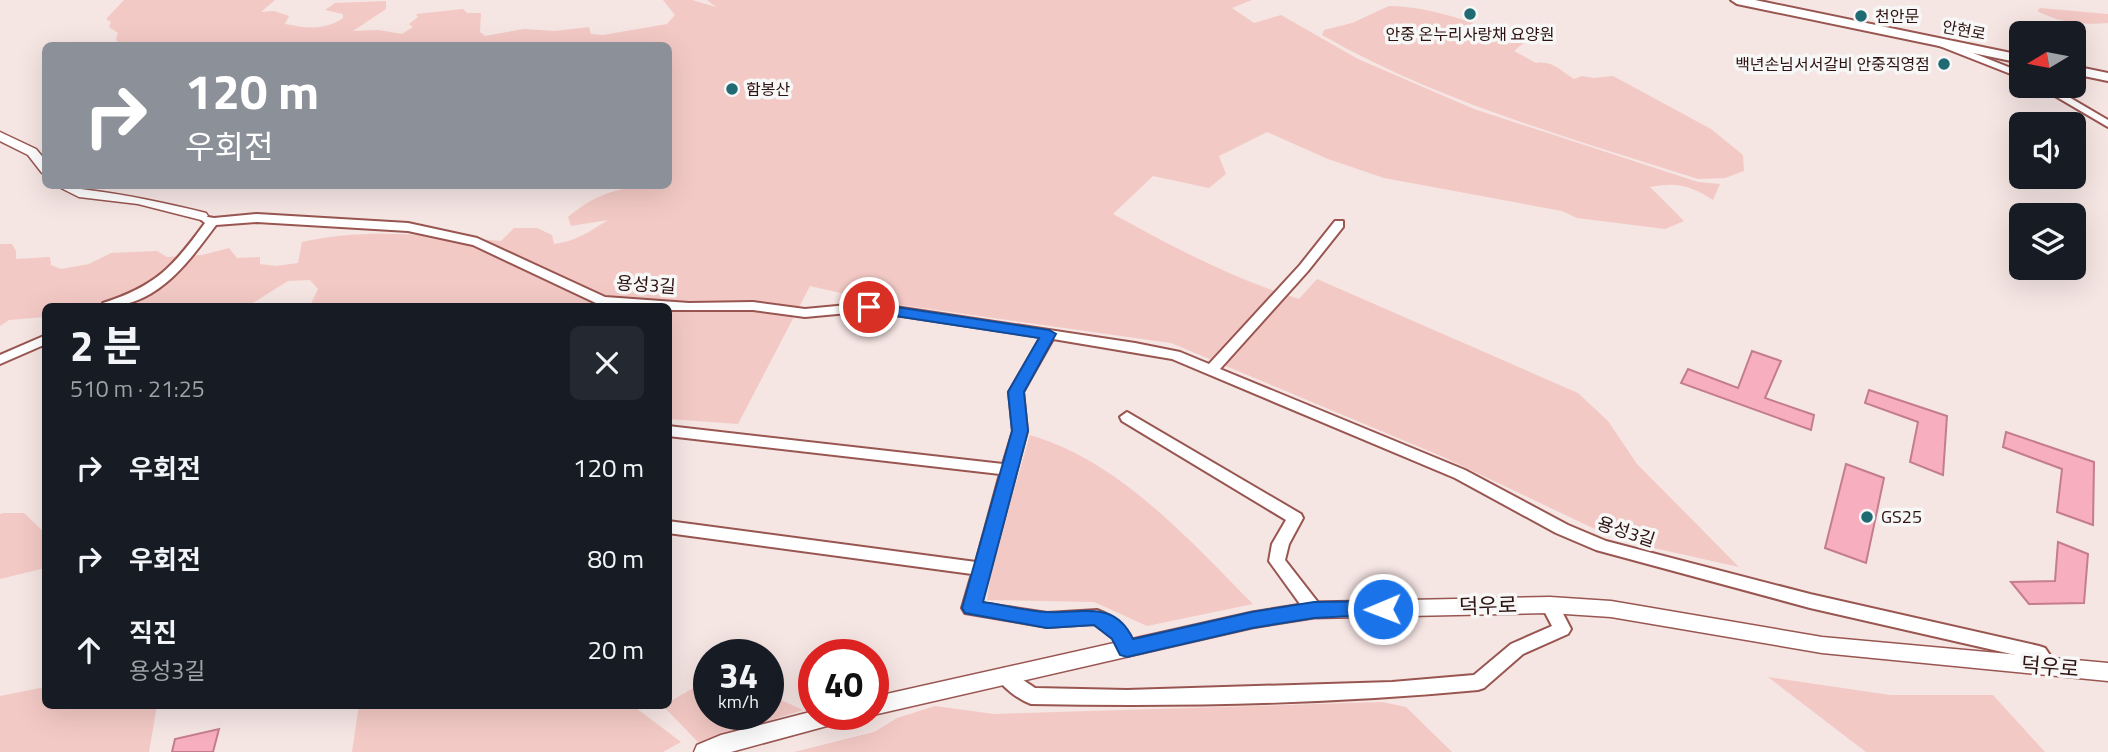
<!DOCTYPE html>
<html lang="ko">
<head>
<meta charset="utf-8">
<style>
	body { margin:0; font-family:"Titillium Web","Noto Sans KR",sans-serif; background:#242831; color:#f1f3f6; height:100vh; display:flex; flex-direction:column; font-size:26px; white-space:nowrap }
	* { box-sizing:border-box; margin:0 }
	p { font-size:23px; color:#9ea1a6 }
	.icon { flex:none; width:38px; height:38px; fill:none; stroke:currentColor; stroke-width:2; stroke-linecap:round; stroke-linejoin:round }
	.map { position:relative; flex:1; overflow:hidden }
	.panel { position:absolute; left:42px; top:303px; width:630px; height:406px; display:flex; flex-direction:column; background:#171b24; border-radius:10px; box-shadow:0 7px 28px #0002 }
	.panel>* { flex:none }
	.hud { position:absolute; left:42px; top:42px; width:630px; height:147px; border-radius:10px; box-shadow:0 7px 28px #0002; background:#8c9099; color:#fff; overflow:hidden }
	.needle { width:46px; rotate:260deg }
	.controls { position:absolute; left:2009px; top:21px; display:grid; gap:14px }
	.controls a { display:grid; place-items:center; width:77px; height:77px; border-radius:10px; background:#171b24; box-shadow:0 7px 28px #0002; font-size:35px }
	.speed { position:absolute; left:693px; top:639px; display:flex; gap:14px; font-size:35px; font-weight:700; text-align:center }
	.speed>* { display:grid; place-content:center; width:91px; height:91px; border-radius:50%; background:#171b24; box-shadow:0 7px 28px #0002; line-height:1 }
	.speed small { font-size:18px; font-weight:400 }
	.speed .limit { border:10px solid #d22; background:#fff; color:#111 }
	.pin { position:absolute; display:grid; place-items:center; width:60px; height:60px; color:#fff; margin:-30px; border:4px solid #fff; border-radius:50%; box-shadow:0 2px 7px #0007 }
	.me { position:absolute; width:77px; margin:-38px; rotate:269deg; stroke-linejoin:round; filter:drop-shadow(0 0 5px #0008) }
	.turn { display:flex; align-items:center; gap:24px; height:147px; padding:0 28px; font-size:32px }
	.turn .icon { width:91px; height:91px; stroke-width:2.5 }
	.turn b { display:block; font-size:49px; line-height:60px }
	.round { display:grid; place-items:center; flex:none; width:74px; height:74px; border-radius:10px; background:#242831 }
	.headline { display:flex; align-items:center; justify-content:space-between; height:119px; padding:0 28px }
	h1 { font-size:42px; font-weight:700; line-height:52px }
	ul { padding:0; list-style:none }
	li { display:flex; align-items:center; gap:21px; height:91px; padding:0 28px }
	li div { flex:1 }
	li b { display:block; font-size:26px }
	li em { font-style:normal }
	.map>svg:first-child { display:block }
</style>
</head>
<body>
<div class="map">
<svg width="2108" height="752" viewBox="0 0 2108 752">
	<rect width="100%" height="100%" fill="#f5e5e3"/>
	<path fill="#f3c9c5" d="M124,0H275L261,12L274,11L289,16L285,24C306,28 324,31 343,18V14L325,10L335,3L386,1V9L353,31L378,30L402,34L413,27L409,24L418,17L416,14L463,9L467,13H481L480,32L485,36L524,29L555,31L589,27L591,34L603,35L667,24L675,15L663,0H692L716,7L707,0H1252L1232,8L1254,23L1281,15L1358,59L1474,109L1698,182L1720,184L1713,200C1689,185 1678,182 1650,187L1684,221L1665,229L1577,218L1562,211L1384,178L1328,159L1267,132L1219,156L1226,174L1209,188L1153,176L1113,214C1173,247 1233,279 1299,299L1317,279L1578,393L1608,421L1637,464L1739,567L1645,546L1597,530L1441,456L1171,343L880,302L810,286L738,424L669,419L668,306H310L318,289L310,280L288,281L248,306H150L118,299L103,306H46L45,317L9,320L0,326V244H12L16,251V259L50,257L51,265L61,269L89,264L111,253L157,251L167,257L202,255L229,248L237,258L260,257V264L276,266L298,263L302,242C366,227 436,236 501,241L514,228H537L552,235L554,244C574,242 591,231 608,220L571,226L568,217C601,189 627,186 668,186V46L119,45L116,39L118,33L109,27L111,22L106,19Z
		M1389,6C1433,6 1484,27 1526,41L1514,51L1536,63C1552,60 1561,71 1574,79L1582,76L1593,78L1613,76L1711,129L1743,155L1744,171L1725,178L1698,179C1570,138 1439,102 1322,35L1324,30L1352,23Z
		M2040,8L2108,14V23C2081,25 2061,23 2037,11Z
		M1030,435C1121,462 1187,538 1253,604L1147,626L1094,602L987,600L992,565Z
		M4,513H24L45,533V568L0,579V514Z
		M1768,677L1890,695H1993L2045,752H1866Z
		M709,679V714H768V694L803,710L699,743L663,706L668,705L669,702Z
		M45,687L46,705H157L149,752H0V696Z
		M1382,702L1406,707L1452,752H794L874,732L897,718L935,706L994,714Z
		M359,705H632L681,742L663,752H352Z"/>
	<path fill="#f7aebe" stroke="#c47d8c" stroke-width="2" d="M1752,351L1781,361L1765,398L1814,415L1811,430L1681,383L1688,369L1738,388Z
		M1869,390L1947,416L1943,475L1910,462L1918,422L1865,403Z
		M2006,432L2094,462L2093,525L2057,512L2062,469L2003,447Z
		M1846,464L1884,478L1866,563L1825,548Z
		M2058,542L2088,554L2084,603L2029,604L2011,582L2055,581Z
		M219,729L213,752H172L175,739Z"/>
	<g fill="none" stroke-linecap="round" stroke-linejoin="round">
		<g stroke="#995651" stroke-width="4">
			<path id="minor" d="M1937,41H1943L2021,72V78L1937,45Z
				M2038,86H2050L2108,120V127Z
				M257,214L408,223L477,238L605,297L689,303L753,302L805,309L869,303L1135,343L1180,352L1209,364L1300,265L1335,221H1343V227L1308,271L1220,369L1465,470L1568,525L1606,541L1810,594L2039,646L2045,648L2058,667L2055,672C2043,677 2040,668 2033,659L1810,608L1596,550L1556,533L1455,478L1172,359L1053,339L1023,392L1027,431L981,603L1047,613L1097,610C1117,617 1128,630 1136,649L1133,654L1127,656L1121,654L1113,638L1094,624L1047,627L965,613L962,608L972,574L668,533V521L976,562L1000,474L668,436V426L1003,464L1013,431L1009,392L1041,337L869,311L805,317L753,310H668V306L598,304L473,245L408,231L257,222L216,225C187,264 155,309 101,306L103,303C156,286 173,267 205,223L200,219L202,216L214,218Z
				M46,335V344L0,364V355Z
				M1127,412L1301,514L1303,518L1289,544L1285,560L1320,605L1323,610L1320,615L1314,617L1308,615L1269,561L1272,544L1286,520L1122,421L1120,417Z
				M1550,598L1556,600L1571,629L1568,634L1523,654L1484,688L1478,690C1330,704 1180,707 1031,704C1019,700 1002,687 996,676L999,671L1005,668L1035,688L1127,690L1392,682L1474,675L1511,644L1552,626L1541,605L1544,600Z"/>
		</g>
		<g stroke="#995651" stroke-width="3">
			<path id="tertiary" d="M0,132L36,149L46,161V174L42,173L28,155L0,141Z
				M57,186C68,185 77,189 88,190C128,195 166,203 206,213L208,216L201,220L138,204L79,197Z
				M1550,597L1611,601L1822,637L2108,663V681L1822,653L1611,617L1550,613L1314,618L1252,628L873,715L870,714H873V697L1252,612L1314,602Z
				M814,711V714H848L845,720L838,723L731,752H694L697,745L721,735Z"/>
		</g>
		<g stroke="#995651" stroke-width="4">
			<path id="secondary" d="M1731,0H1755L2021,55V63L1737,4Z
				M2074,66L2108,73V81L2074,74Z"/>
		</g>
		<use href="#minor" fill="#fff" fill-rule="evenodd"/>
		<use href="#tertiary" fill="#fff" fill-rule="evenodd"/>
		<use href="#secondary" fill="#fff" fill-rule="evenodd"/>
	</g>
	<path fill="#1a73e8" stroke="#114b97" stroke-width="2" d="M869,303L1049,330L1056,334L1024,392L1028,431L983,602C1004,605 1026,611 1047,612C1081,614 1114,599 1133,639L1252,612L1314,602L1383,601L1390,603L1393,609L1390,614L1314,618L1252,628L1127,657L1120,655L1112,639L1094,625L1047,628L965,613L962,608L1012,431L1008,392L1039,338L863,311L861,307L863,304Z"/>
	<g fill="#206b73" stroke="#f6f7f6" stroke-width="2.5">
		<circle cx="1470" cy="14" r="7"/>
		<circle cx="1861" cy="16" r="7"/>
		<circle cx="1944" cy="64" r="7"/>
		<circle cx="732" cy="89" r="7"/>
		<circle cx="1867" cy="517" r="7"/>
	</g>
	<g text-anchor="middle" stroke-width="7" stroke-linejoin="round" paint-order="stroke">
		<g font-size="16" fill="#2e1211" stroke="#f6f7f6" text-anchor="start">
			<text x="1875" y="22">천안문</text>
			<text x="1470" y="40" text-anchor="middle">안중 온누리사랑채 요양원</text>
			<text x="1930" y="70" text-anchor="end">백년손님서서갈비 안중직영점</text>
			<text x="746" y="95">함봉산</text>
		</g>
		<g font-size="16" fill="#2e1211" stroke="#f6f7f6">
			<text transform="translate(1964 30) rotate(11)" y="6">안현로</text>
		</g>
		<g font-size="18" fill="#2e1211" stroke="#f6f7f6">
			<text transform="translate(646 285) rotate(4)" y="6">용성3길</text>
			<text transform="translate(1626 532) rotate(18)" y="6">용성3길</text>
		</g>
		<g font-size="18" fill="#2e1211" stroke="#f6f7f6" text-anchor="start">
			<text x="1881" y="523">GS25</text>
		</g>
		<g font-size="21" fill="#2e1211" stroke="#f6f7f6">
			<text transform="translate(1488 606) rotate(-2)" y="7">덕우로</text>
			<text transform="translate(2050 667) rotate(5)" y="7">덕우로</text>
		</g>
	</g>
</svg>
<div class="controls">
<a><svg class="needle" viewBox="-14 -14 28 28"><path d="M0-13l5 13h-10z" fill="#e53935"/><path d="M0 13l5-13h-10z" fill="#9ea1a6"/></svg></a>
<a><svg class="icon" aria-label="sound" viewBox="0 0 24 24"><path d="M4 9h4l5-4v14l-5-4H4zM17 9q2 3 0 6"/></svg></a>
<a><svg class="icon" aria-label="layers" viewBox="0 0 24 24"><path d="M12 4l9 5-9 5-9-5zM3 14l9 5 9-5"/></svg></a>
</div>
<div class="speed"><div>34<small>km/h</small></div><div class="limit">40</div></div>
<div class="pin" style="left:869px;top:307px;background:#d93025"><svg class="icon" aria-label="arrive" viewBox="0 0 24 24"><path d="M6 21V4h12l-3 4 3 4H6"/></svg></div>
<svg class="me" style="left:1383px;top:609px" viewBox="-20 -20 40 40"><circle r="17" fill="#1a73e8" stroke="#fff" stroke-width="3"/><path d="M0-11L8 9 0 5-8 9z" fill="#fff"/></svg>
<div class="hud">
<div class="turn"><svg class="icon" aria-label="right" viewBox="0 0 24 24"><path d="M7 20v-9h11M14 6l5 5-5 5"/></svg><div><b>120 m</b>우회전</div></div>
</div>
<section class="panel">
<div class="headline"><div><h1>2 분</h1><p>510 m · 21:25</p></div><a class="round"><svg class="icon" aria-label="close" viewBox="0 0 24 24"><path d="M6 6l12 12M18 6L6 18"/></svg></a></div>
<ul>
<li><svg class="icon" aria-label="right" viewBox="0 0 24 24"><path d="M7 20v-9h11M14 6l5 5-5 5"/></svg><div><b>우회전</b></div><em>120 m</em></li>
<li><svg class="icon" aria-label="right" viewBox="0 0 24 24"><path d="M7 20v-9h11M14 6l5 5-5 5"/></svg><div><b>우회전</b></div><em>80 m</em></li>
<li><svg class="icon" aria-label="ahead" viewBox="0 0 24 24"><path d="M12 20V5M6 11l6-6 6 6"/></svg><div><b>직진</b><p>용성3길</p></div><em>20 m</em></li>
</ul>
</section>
</div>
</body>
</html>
